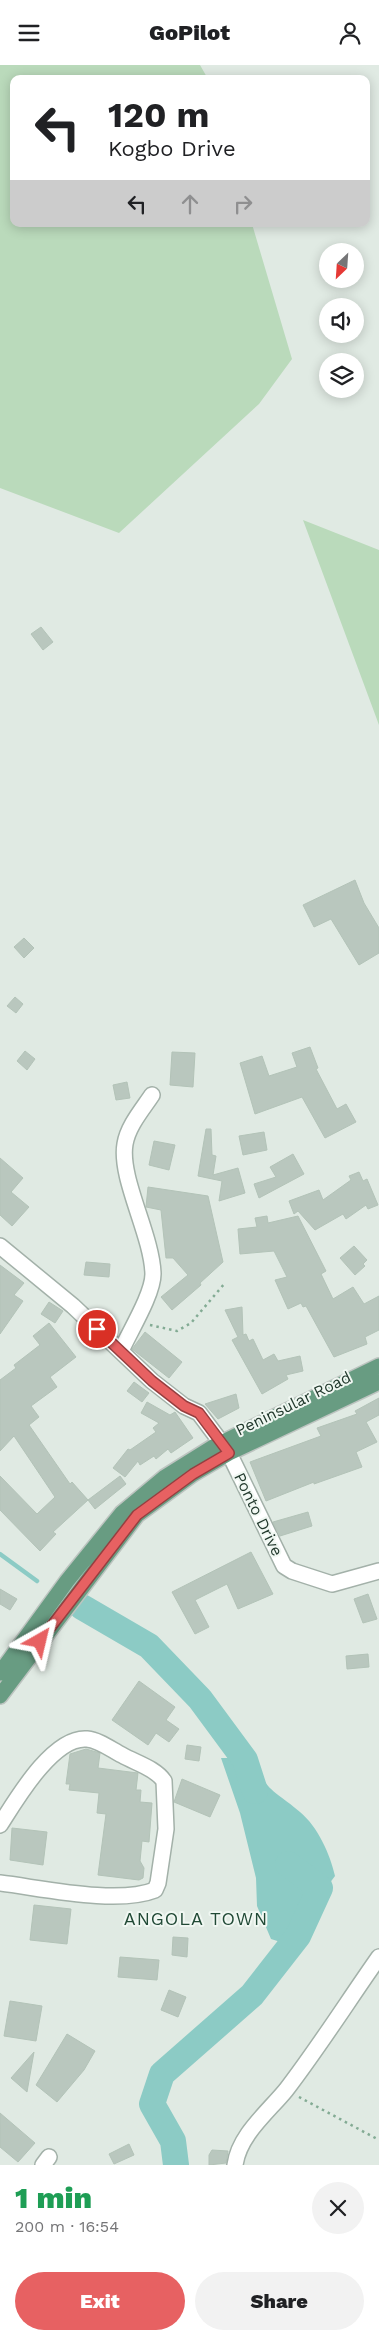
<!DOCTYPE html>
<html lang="en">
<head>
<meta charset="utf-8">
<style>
	body { margin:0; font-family:"Work Sans",sans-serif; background:#f2f2f2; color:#202124; height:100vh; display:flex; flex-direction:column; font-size:19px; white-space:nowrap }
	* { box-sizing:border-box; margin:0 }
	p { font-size:16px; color:#757577 }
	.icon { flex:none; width:28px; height:28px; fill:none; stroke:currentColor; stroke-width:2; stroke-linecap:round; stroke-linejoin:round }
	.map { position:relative; height:2100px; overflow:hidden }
	.sheet { display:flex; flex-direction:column; background:#fff; flex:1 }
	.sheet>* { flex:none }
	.guide { position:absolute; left:10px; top:10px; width:360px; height:152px; border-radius:10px; box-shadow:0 2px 12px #0003; background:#fff; color:#202124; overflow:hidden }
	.needle { width:32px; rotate:205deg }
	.fabs { position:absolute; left:319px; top:178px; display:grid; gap:10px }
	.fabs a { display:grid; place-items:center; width:45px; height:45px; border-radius:50%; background:#fff; box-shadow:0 2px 12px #0003; font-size:25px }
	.pin { position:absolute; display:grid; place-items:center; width:42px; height:42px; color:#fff; margin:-21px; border:2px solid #fff; border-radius:50%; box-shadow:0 1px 5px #0007 }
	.me { position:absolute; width:55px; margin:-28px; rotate:37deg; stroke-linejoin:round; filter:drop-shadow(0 0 4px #0008) }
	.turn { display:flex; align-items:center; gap:18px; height:105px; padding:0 15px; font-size:22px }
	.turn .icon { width:65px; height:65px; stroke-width:2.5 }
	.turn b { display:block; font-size:35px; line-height:42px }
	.lanes { display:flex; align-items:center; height:48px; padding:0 15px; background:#0003; justify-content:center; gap:25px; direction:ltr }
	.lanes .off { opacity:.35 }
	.round { display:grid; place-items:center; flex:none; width:52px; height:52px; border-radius:26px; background:#f2f2f2 }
	.summary { display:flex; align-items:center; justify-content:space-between; height:85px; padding:0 15px }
	h1 { font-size:30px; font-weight:800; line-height:38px; color:#1e9e55 }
	.action { display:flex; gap:10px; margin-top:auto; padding:10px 15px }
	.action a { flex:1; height:58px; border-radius:30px; background:#e76162; color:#fff; font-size:20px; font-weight:800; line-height:58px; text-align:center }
	.action a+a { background:#f2f2f2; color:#202124 }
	header { display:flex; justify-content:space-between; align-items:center; height:65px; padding:0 15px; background:#fff; font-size:22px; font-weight:800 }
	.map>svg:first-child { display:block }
</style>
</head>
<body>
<header><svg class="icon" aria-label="menu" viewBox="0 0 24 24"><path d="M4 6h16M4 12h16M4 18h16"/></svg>GoPilot<svg class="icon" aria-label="person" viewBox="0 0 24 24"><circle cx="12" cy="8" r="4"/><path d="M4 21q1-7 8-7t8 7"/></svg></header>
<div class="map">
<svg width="379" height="2100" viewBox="0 0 379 2100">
	<rect width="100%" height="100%" fill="#e0eae3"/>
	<path fill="#badabb" d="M0,0H200L208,14H14V159H252L292,294L259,339L119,468L0,423Z
		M303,455L379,485V660Z"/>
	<path fill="#8ccbc5" d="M221,1693H253C265,1727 276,1726 300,1747C318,1762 330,1789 335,1811L329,1819L321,1815L305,1831L287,1879L271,1874L257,1841L256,1813L240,1748Z"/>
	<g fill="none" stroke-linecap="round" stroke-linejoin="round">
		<path stroke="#8ccbc5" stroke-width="4.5" d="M0,1489L37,1516"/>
		<path stroke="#8ccbc5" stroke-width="26" d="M82,1542L149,1581L200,1634L245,1695L255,1726
			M176,2100L173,2076L152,2039L162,2009L252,1930L298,1871L320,1823L288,1799"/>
	</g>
	<path fill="#b9c7be" stroke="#b3c3b8" d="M41,562L53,577L43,585L31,569Z
		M355,815L364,838L379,863V888L359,900L331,854L314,862L303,840Z
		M24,873L34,883L24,893L14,882Z
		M15,932L23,939L16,948L7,941Z
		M310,982L318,1003L316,1004L337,1044L346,1039L356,1057L325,1073L302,1032L255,1049L240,998L262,991L269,1011L297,1002L292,988Z
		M25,986L35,994L27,1005L17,996Z
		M172,987L195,988L193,1022L170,1020Z
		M127,1017L130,1033L116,1035L113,1020Z
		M206,1064H211L212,1090L216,1091L213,1110L238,1103L245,1128L219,1136L222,1116L198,1111Z
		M264,1067L267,1085L243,1090L239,1071Z
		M154,1076L175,1080L169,1105L149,1100Z
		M293,1089L304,1109L259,1133L254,1119L276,1112L270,1102Z
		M0,1093L23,1113L11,1127L29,1142L12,1161L0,1150Z
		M359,1107L363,1116L367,1114L378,1140L368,1144L366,1140L346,1154L343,1149L315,1165L298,1146L294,1149L289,1136L319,1125L323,1135L351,1115L349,1111Z
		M148,1122L208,1131L223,1197L200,1218L201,1220L172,1245L161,1232L188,1210L173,1193H166L161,1145L146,1142Z
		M267,1151L268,1158L298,1151L326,1206L321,1209L333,1234L353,1222L364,1239L379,1231V1265L365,1272L367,1279L334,1292L306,1241L303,1242L301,1238L288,1244L275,1215L287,1212L274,1186L240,1189L238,1164L257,1162L255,1153Z
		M354,1181L367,1195L363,1199L365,1201L355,1210L340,1193Z
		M86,1197L110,1199L109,1212L84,1210Z
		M0,1200L24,1218L14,1230L23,1236L0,1269Z
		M49,1237L63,1246L55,1258L41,1249Z
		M242,1242L243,1270L246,1269L249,1276L253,1274L263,1295L274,1289L278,1296L300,1291L303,1306L286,1310L288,1314L262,1329L232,1275L238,1272L225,1245Z
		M49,1258L76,1292L50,1312L57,1322L31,1341L39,1352L29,1360L70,1419L72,1417L88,1435L120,1411L126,1419L95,1444L88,1435L53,1467L56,1469L40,1486L0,1445V1411L37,1449L55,1432L14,1371L0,1386V1315L16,1303L14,1300L40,1280L33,1271Z
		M145,1267L182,1297L169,1313L132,1284Z
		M134,1317L149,1328L142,1337L127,1326Z
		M236,1329L239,1343L218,1354L205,1339Z
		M379,1333V1350L366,1357L377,1377L356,1387L362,1402L314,1419V1417L266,1436L250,1397L321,1371L317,1363L357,1349L355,1346Z
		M147,1337L170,1350L175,1347L193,1373L171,1388L168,1384L156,1394L154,1391L140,1400L138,1396L125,1412L113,1403L128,1384L130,1385L156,1367L153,1363L159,1358L141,1348Z
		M308,1447L312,1461L280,1471L273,1457Z
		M251,1487L273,1529L238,1544L227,1519L195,1535L209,1562L195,1569L172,1527Z
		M0,1524L17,1534L10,1545L0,1539Z
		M368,1529L377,1554L363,1558L354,1534Z
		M368,1589L369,1602L347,1604L346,1591Z
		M139,1616L175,1642L166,1655L179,1664L169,1677L156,1668L148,1680L112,1655Z
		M187,1680L201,1682L199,1696L185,1694Z
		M86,1684L100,1688L98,1703L138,1708L136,1725H141L140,1737L152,1738L149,1777L142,1776L140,1796L144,1803L143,1813L139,1815L98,1810L106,1749L97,1748L99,1728L69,1725L70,1719H66L70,1689Z
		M182,1714L220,1730L210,1752L174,1737Z
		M12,1763L47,1767L43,1800L10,1795Z
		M34,1840L71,1844L67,1879L30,1875Z
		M173,1872L188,1873L187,1892L172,1890Z
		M120,1892L159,1895L157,1915L118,1912Z
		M169,1925L186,1932L178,1952L161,1945Z
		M10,1936L42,1941L36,1976L4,1971Z
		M67,1969L95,1986L84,2005L57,2037L36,2020Z
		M34,1987L27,2027L11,2013Z
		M0,2048L35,2078L18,2097L0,2082Z
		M129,2079L134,2090L114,2099L109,2089Z
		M212,2085L228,2086L226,2098L209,2100V2090Z"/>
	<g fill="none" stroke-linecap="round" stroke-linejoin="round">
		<g stroke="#a3b1a9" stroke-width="18">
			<path id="street" d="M0,1181L73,1241L152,1316L184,1341L199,1348L229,1388L284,1501L292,1506L332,1519L379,1506
				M121,1286C130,1266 153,1229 153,1209C152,1170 119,1113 125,1079C128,1061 142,1045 152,1030
				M0,1760C16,1735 53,1671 87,1674C99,1675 112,1685 122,1690C136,1698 155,1703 164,1716L166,1764L158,1818L155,1825C117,1840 42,1823 0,1818
				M43,2100L49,2092
				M235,2100C239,2070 268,2047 286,2025C319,1982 348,1936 379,1892"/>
		</g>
		<g stroke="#bdc4c0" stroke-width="18">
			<path id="primary" d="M0,1608L67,1516L122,1448L165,1412L213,1382L379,1301
				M0,1631L137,1450L193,1409L229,1388L379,1317"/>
		</g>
		<path stroke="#83ab94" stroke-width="2.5" stroke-dasharray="2.5 4" stroke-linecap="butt" d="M150,1260L177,1266L191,1258L225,1218
			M299,2032L379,2075"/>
		<use href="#street" stroke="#fff" stroke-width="15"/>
		<use href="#primary" stroke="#689c82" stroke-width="15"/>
	</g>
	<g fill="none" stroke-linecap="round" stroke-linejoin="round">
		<g stroke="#963f40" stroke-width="12">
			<path id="route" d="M40,1576L137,1450L193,1409L229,1388L199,1348L184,1341L152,1316L97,1264"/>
		</g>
		<use href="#route" stroke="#e76162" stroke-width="9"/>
	</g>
	<g text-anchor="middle" stroke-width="4" stroke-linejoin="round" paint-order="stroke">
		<g font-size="16" fill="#22392d" stroke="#f0f7f2">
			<text transform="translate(293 1338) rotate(-26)" y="6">Peninsular Road</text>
			<text transform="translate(259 1449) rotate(64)" y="6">Ponto Drive</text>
		</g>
		<g font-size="18" letter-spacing="1" fill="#204935" stroke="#f0f7f2">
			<text x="196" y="1860">ANGOLA TOWN</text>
		</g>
	</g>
</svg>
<div class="fabs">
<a><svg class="needle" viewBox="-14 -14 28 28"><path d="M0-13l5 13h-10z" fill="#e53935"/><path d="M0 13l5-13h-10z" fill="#757577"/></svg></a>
<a><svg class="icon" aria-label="sound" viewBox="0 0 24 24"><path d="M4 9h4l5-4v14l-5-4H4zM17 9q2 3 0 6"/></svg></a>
<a><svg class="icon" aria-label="layers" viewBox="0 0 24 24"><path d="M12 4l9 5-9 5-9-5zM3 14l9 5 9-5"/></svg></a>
</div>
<div class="pin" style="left:97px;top:1264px;background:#d93025"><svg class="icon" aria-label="arrive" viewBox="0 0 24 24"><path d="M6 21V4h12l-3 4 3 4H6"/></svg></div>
<svg class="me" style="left:40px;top:1576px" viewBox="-20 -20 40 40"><path d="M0-17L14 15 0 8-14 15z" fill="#e76162" stroke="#fff" stroke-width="4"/></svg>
<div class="guide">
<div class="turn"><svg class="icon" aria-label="left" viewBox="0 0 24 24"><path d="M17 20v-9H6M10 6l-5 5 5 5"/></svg><div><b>120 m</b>Kogbo Drive</div></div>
<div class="lanes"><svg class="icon" aria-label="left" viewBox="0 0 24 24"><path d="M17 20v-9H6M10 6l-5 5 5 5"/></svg><svg class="icon off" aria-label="ahead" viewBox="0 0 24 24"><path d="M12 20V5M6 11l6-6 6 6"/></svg><svg class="icon off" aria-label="right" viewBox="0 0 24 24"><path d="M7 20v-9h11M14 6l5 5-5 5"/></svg></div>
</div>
</div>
<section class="sheet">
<div class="summary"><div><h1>1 min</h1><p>200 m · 16:54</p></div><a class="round"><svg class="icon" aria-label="close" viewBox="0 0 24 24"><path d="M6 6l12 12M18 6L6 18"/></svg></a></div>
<div class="action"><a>Exit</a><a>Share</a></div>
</section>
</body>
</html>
